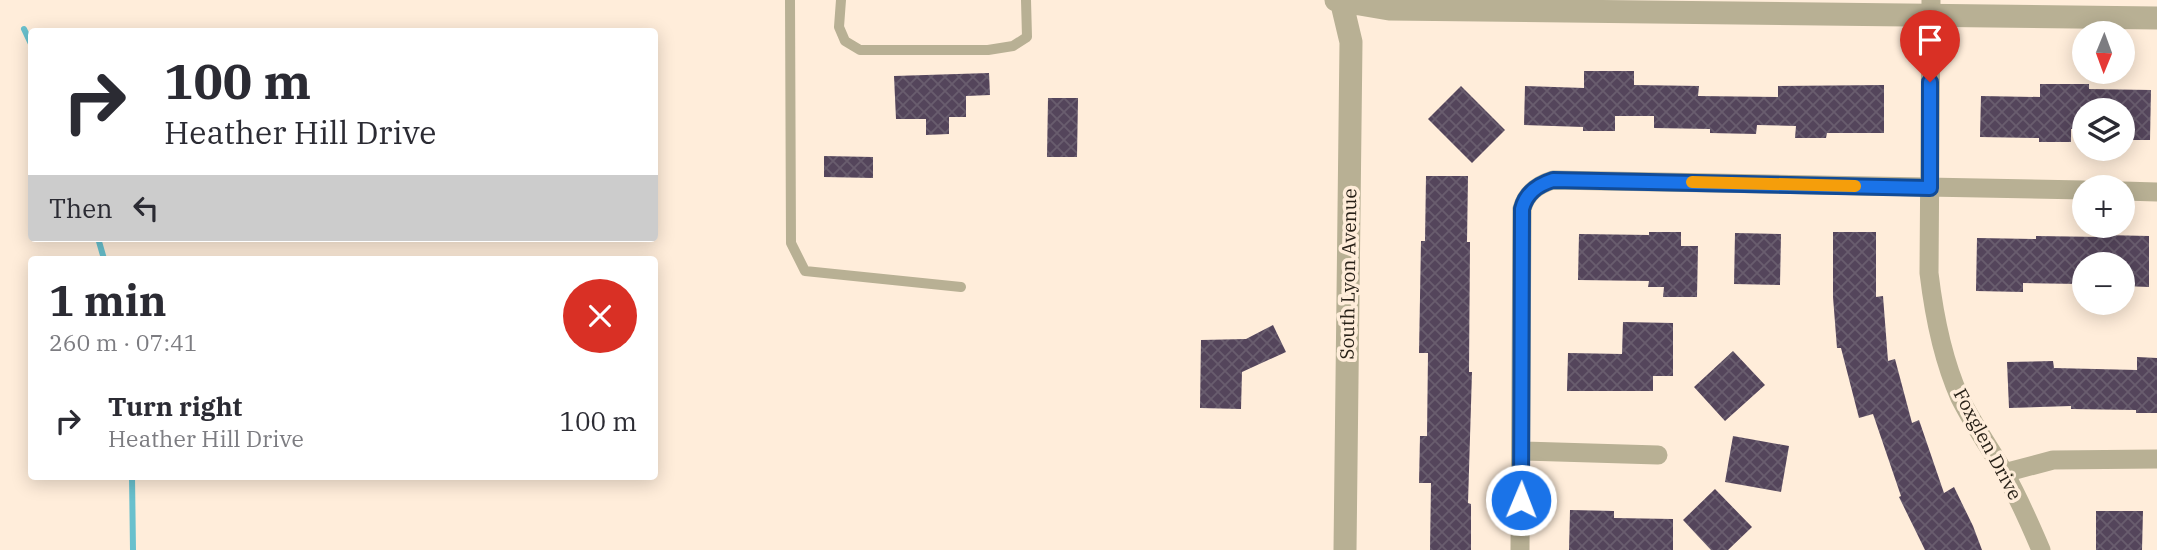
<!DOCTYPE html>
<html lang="en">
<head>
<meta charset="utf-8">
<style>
	body { margin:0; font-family:"IBM Plex Serif",serif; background:#f7f7f7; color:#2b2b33; height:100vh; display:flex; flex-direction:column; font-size:26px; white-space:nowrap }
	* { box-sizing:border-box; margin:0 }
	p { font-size:23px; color:#7c7c81 }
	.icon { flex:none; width:38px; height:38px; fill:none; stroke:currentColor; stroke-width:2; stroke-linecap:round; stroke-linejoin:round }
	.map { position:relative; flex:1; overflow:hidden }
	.sheet { position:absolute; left:28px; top:256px; width:630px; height:224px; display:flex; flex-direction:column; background:#fff; border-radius:7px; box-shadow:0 4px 18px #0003 }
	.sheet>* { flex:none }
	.hud { position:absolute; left:28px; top:28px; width:630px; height:214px; border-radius:7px; box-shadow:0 4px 18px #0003; background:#fff; color:#2b2b33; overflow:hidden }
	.needle { width:46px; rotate:181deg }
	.tools { position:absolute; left:2072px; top:21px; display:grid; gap:14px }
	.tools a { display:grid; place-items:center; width:63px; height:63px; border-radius:50%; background:#fff; box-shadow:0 4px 18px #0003; font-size:35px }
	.pin { position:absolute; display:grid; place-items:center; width:60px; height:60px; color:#fff; margin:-72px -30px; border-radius:50% 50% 50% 0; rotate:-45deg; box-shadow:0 0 7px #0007 }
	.pin .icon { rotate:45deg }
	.me { position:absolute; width:77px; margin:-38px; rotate:1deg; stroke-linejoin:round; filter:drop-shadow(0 0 5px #0008) }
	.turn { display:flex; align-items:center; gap:24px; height:147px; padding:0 21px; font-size:32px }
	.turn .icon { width:91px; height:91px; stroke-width:2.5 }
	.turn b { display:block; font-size:49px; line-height:60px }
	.then { display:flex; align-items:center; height:66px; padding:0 21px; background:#0003; gap:14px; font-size:26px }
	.round { display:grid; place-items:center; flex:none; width:74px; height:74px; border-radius:37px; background:#f7f7f7 }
	.head { display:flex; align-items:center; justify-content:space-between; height:119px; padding:0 21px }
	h1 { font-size:42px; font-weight:700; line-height:52px }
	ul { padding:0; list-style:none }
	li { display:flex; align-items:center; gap:21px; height:91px; padding:0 21px }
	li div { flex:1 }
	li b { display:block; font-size:26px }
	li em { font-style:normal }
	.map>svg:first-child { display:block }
</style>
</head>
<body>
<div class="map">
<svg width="2157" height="550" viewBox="0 0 2157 550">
	<defs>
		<pattern id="building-cross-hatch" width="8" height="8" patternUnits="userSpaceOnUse" patternTransform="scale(1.75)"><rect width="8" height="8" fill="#54455b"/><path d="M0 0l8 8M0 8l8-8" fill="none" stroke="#695d6e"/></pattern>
	</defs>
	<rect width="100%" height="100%" fill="#ffedda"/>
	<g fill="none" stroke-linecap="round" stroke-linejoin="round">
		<path stroke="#69c0cd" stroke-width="6" d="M24,29L32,46
			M98,238L104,259
			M132,476L133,550"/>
	</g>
	<path fill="url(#building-cross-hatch)" d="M1584,71H1634V85L1699,86L1698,96L1778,97V86L1884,85V133H1827L1826,138H1795L1796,126L1757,125L1756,134L1710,133V129L1654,128V116H1615V131H1583V127L1524,125L1525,86L1584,88Z
		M989,73L990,95L966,96V117H949V134L926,135V119H896L894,76Z
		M2040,84H2089V89L2151,90L2150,140H2123V110H2084V129H2071V142H2039V138L1980,137L1981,96L2040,97Z
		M1461,86L1505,130L1472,163L1428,119Z
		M1048,98H1078L1077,157H1047Z
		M824,156L873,157V178L824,177Z
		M1426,176H1468L1467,242H1470L1469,372H1472L1468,503L1471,504V550H1430L1431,483H1419L1420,436H1427L1428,353H1419L1421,241H1425Z
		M1649,232H1681V246H1698L1697,297H1663L1664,287H1648L1649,281L1578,280L1579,234L1649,235Z
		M1833,232H1876V297L1883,296L1888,361L1895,359L1912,423L1919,420L1944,493L1954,487L1973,526L1982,550H1925L1899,497L1901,496L1873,414L1859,418L1841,348H1837L1833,297Z
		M1735,233L1781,234L1780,285L1734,284Z
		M2103,235L2149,236V287L2123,286V264H2081V284L2023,283V292L1976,291L1977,238L2036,239V236L2103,237Z
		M1623,322L1673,323V376H1653V391H1567L1568,353L1622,354Z
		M1273,325L1286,352L1242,372L1241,409L1200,408L1201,340L1246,339Z
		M1733,351L1765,385L1725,421L1694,387Z
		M2137,357L2157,358V413H2136V410L2071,409V406L2009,408L2007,362L2053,361L2054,368L2137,370Z
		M1733,436L1789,446L1781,492L1725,482Z
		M1715,489L1752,527L1728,550H1711L1683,520Z
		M1570,510L1614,511V518L1673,519V550H1569Z
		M2096,511H2143L2142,550H2096Z"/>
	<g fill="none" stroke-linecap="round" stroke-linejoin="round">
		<path stroke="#b8b094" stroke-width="10" d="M790,0L791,243L805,271L961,287
			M841,0L839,27L845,41L860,50H988L1013,46L1027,37L1026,0"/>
		<path stroke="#b8b094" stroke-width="19" d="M1931,0L1929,273C1934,315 1942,358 1960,398C1973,424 1989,447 2004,472C2018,497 2030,524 2041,550
			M2123,191L2157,192
			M1522,451L1658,455
			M2004,473L2053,460L2157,459
			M1520,550L1522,209C1526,193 1537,185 1553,180L2084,190"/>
		<path stroke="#b8b094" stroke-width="23" d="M1336,0L1389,9L2157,18
			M1341,0L1351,42L1345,550"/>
	</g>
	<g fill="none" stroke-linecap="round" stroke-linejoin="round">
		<g stroke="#114b97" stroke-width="18">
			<path id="route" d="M1521,500L1522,209C1526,193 1537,185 1553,180L1930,188V82"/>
		</g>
		<use href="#route" stroke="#1a73e8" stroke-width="12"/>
		<path stroke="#f59e0b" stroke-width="12" d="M1692,182L1855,186"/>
	</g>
	<g text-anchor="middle" stroke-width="7" stroke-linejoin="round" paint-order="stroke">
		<g font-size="19" fill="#261f16" stroke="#ffedda">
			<text transform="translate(1348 274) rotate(-89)" y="7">South Lyon Avenue</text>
			<text transform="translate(1988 444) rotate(62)" y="7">Foxglen Drive</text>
		</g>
	</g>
</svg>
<div class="tools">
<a><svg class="needle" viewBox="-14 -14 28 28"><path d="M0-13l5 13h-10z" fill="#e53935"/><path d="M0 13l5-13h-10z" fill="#7c7c81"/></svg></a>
<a><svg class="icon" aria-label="layers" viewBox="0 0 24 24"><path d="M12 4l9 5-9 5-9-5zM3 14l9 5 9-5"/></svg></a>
<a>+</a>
<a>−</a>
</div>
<div class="pin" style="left:1930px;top:82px;background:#d93025"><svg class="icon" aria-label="arrive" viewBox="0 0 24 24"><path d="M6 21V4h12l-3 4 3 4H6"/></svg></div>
<svg class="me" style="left:1521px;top:500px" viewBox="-20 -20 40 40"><circle r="17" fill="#1a73e8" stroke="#fff" stroke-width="3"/><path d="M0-11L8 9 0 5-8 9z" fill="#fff"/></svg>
<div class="hud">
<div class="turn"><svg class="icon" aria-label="right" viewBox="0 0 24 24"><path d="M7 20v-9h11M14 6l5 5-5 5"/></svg><div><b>100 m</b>Heather Hill Drive</div></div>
<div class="then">Then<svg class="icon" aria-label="left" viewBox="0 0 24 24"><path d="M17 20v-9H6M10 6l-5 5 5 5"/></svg></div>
</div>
<section class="sheet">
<div class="head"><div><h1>1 min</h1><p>260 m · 07:41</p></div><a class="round" style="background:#d93025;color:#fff"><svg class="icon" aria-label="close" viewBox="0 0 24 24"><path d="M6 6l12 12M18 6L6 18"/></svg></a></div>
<ul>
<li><svg class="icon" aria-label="right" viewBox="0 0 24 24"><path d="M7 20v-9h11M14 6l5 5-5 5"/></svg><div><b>Turn right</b><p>Heather Hill Drive</p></div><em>100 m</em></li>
</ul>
</section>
</div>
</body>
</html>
